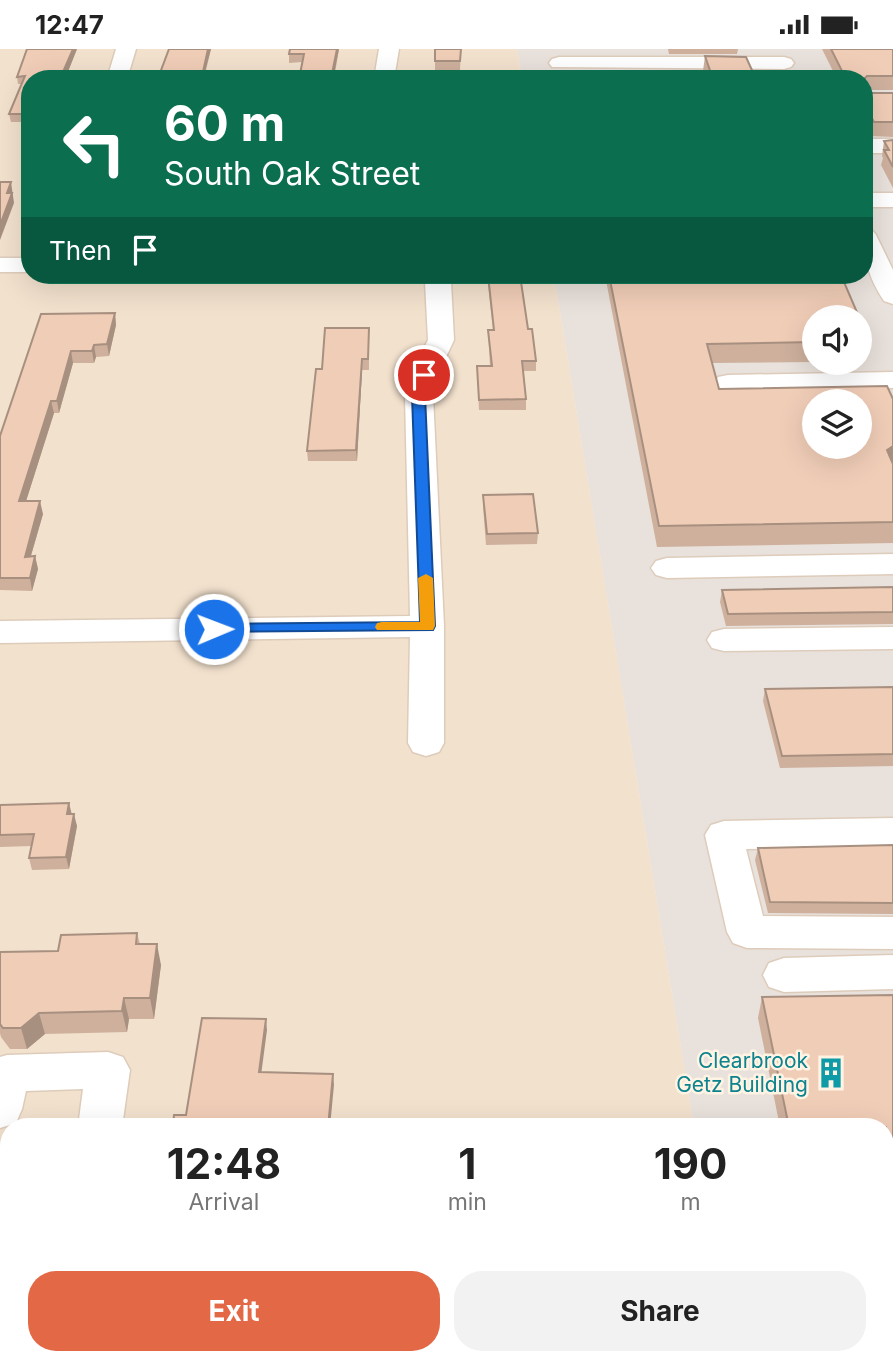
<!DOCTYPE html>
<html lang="en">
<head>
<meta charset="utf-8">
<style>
	body { margin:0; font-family:Inter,sans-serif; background:#f2f2f2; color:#222; height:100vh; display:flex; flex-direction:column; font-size:26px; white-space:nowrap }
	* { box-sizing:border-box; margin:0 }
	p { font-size:23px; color:#767676 }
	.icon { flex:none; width:38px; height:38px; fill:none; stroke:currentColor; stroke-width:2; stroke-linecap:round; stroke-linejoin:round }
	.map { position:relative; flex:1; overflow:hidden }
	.sheet { position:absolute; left:0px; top:1069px; width:894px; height:247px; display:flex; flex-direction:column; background:#fff; border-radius:28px 28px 0 0; box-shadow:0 7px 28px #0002 }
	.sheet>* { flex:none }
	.hud { position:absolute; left:21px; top:21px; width:852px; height:214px; border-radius:28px; box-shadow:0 7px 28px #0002; background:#0b6e4f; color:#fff; overflow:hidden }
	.buttons { position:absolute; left:802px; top:256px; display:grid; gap:14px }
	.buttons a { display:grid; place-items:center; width:70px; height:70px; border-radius:50%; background:#fff; box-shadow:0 7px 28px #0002; font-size:35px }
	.pin { position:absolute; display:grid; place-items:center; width:60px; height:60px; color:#fff; margin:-30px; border:4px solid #fff; border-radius:50%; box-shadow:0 2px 7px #0007 }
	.me { position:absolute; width:77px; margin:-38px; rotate:89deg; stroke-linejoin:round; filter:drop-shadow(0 0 5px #0008) }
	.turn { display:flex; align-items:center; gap:24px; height:147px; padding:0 28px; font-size:32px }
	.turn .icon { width:91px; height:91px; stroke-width:2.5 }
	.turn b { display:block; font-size:49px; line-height:60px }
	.then { display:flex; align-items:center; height:66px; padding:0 28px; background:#0003; gap:14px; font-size:26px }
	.eta { display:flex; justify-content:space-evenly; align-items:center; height:119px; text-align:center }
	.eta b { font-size:42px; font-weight:700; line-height:49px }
	.action { display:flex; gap:14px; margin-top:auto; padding:14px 28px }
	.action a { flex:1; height:80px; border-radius:28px; background:#e36846; color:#fff; font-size:28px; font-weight:700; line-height:80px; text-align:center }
	.action a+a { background:#f2f2f2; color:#222 }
	.status { display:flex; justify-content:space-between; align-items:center; height:49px; padding:0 35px; background:#fff; direction:ltr }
	.status svg { height:19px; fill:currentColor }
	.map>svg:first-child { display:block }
</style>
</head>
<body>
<div class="status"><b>12:47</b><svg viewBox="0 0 49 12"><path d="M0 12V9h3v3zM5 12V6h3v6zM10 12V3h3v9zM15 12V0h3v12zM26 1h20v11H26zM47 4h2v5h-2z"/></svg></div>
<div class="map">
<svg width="893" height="1315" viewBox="0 0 893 1315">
	<rect width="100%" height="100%" fill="#fbf0df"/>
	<path fill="#f2e1cd" d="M0,0H517L522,30H30V226H554L694,1078H9V1307H886V1302H893V1315H0Z"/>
	<path fill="#e9e1db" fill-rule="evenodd" d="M517,0H893V1254L886,1255V1078H694L554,226H864V30H522ZM814,268H859V313H814ZM814,352H859V397H814Z"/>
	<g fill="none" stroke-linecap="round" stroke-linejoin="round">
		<g stroke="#deccbb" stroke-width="3">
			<path id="minor" d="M116,0H136L127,30H107Z
				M379,0H399L394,30H374Z
				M559,8H784L791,10L794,14L791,18L784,20L552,18L549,14L552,10Z
				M864,90H893V104H864Z
				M864,144H893V158H864Z
				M864,179L872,181L876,186L893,221V255L884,252C867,227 864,208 864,179Z
				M0,209H30V223H0Z
				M423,226H447L451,233L454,291L438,325L433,346L444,577V694L439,703L426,707L413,703L408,694L410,588L0,594V572L410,567L405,346L410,325L428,291L425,233Z
				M893,323V339L728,342L718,340L714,334L718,328L728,326Z
				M893,505V525L667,529L656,526L651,519L656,512L667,509Z
				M893,578V600L724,602L712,599L707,591L712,583L724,580Z
				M893,769V797L746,800L763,867L893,868V900L747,899L733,894L727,883L705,786L711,776L724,772Z
				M893,906V940L784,943L769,938L763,926L769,914L784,909Z
				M108,1003L123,1008L130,1021L122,1078H78L83,1040L26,1042L22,1060L16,1074L0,1079V1008L7,1006Z
				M0,1164H9V1208H0Z
				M886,1179H893V1223H886Z
				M42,1307H92L91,1315H41Z
				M148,1307H198L197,1315H147Z
				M711,1307H761L763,1315H713Z"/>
		</g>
		<g stroke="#dad3cf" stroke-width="4">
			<path id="major" d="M886,1275H893V1315H864L861,1307H886Z
				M376,1307H716L713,1315H372Z"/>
		</g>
		<use href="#minor" fill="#fff" fill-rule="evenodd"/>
		<use href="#major" fill="#f9d498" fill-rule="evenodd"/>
	</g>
	<path fill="#ceb09d" d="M77,0L65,30H30V73H11L9,65L22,35H18L17,28Z
		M169,0H211L204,30H161L160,24Z
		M339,0L334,30H300V25L302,13L289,14V5Z
		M435,0H469H461L460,21H435Z
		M668,0H738L737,5H669Z
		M822,0H893V41H864V30H837Z
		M705,7L756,30H706L703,22Z
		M864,42L867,44H893V88L872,87L864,74Z
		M893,91V139L881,116L883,109L882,107L884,92Z
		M487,226H520L528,280L536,312V322H523L526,350V361H479L477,317H490L488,281H493Z
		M605,226H841L814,268V313L712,314L719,340L893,350V494L657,498Z
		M115,264L116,276L109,307L96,308L94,314H73L59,364H54L26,452L43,465L31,507H35L38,520L32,542L0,541V387L41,265Z
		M859,269L869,292L865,312H859Z
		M369,289V321H362L357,412H308L307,402L322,320Z
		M483,446L538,484L537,495L486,496L483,457Z
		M893,538V575L726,577L720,553L722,541Z
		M893,638V717L780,719L763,652L765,640Z
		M0,756L72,765L77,777L69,820L32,821L29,809L32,797L0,798Z
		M893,796V865L768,864L755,811L758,799Z
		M137,884L140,895L161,916L154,970H129L127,983L45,985L27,1000H10L1,988L0,984V903L58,902Z
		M893,946V1146H886V1078H780L758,969L762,948Z"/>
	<path fill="#a89080" d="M73,0H77L65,30H60Z
		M208,0H211L203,30V23Z
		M337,0H339L333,30L332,25Z
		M11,133L14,154L0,191V176L7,144Z
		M115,264L116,276L109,307L107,295Z
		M94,296L96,308L94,314L92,302Z
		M71,302L73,314L59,364L57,352Z
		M362,310V321L357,412L356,401Z
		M51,352L54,364L22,465L19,452Z
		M893,397V413L883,421L887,401Z
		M40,452L43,465L27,520L25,508Z
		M35,507L38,520L32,542L30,529Z
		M69,754L72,766L67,765Z
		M74,765L77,777L69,820L66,808Z
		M157,895L161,916L154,970L150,949Z
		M124,949L129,970L127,983L122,962Z
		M39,964L45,985L27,1000L21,979Z
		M266,970L267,981L260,1034L259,1023Z
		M333,1025L334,1036L330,1078H328Z"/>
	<path fill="#f0cdb7" stroke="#a89080" stroke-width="2" fill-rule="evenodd" d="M27,0H73L60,30H30V65H9L25,27L17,28Z
		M169,0H208L203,23L160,24Z
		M290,0H337L332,25H300L304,5H289Z
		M435,0H461L460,12H435Z
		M831,0H893V27H867L864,30H851L850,28H845Z
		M705,7L746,8L756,30H713Z
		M864,42L867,44H893V73H874L864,55Z
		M893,91V118L884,101H889L884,92Z
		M0,133H11L7,144H12L0,176Z
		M488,226H520L528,280H532L536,312H522L526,350L479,351L477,317H492L488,281H494Z
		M609,226H841L859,268H814V293L707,295L719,340L887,337L893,350V397L887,401L893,415V473L659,477ZM814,352H859V397H814Z
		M115,264L107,295L94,296L92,302H71L57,352H51L19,452H40L25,508L35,507L30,529H0V387L41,265Z
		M859,269L869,292L859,293Z
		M325,279H369L368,310H362L356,401L307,402L316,320H322Z
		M533,445L538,484L487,485L483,446Z
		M893,538V563L728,565L722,541Z
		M893,638V705L782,707L765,640Z
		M69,754L67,765H74L66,808L29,809L34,785L0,786V756Z
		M893,796V854L770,853L758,799Z
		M137,884L136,895H157L150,949H124L122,962L39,964L21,979H3L0,975V903L58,902L61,886Z
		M893,946V1126H886V1078H789L762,948Z
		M202,969L266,970L259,1023L333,1025L328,1078H173L174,1066H186Z"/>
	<path fill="#1a73e8" stroke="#114b97" stroke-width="2" d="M424,322L430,326L425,346L435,577L433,581L208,583L206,580L214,575L420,573L412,346L417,326Z"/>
	<path fill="#f59e0b" d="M426,525L433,529L435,577L433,581H377L375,578L377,574L382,573H420L418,529Z"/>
	<defs>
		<g id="building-bare" transform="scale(2.415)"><path d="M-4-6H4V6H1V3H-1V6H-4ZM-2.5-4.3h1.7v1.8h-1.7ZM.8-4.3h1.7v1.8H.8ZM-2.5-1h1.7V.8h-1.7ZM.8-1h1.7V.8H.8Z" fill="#0f9aa8" stroke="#fff4e4" stroke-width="2.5" paint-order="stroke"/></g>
	</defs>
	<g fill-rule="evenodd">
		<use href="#building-bare" x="831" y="1024"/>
	</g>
	<g text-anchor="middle" stroke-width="5" stroke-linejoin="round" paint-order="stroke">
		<g font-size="21" fill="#0d838f" stroke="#fff4e4" text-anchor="end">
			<text x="808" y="1019">Clearbrook<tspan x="808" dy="24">Getz Building</tspan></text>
		</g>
	</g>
</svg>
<div class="buttons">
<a><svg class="icon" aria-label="sound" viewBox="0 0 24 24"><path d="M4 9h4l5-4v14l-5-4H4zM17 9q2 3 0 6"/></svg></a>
<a><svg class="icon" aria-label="layers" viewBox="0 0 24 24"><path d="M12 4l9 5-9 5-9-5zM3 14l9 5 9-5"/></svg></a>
</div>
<div class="pin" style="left:424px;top:326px;background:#d93025"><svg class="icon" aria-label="arrive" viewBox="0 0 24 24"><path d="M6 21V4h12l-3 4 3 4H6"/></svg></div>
<svg class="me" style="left:214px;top:580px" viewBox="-20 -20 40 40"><circle r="17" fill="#1a73e8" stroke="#fff" stroke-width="3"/><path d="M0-11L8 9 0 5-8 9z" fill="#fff"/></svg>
<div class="hud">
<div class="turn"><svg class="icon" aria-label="left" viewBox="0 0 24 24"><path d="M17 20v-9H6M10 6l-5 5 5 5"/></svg><div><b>60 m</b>South Oak Street</div></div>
<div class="then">Then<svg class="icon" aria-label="arrive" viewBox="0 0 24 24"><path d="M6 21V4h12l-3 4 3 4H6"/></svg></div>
</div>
<section class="sheet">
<div class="eta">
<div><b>12:48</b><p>Arrival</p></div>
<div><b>1</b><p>min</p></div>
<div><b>190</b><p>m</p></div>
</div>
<div class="action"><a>Exit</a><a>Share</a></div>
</section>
</div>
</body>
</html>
